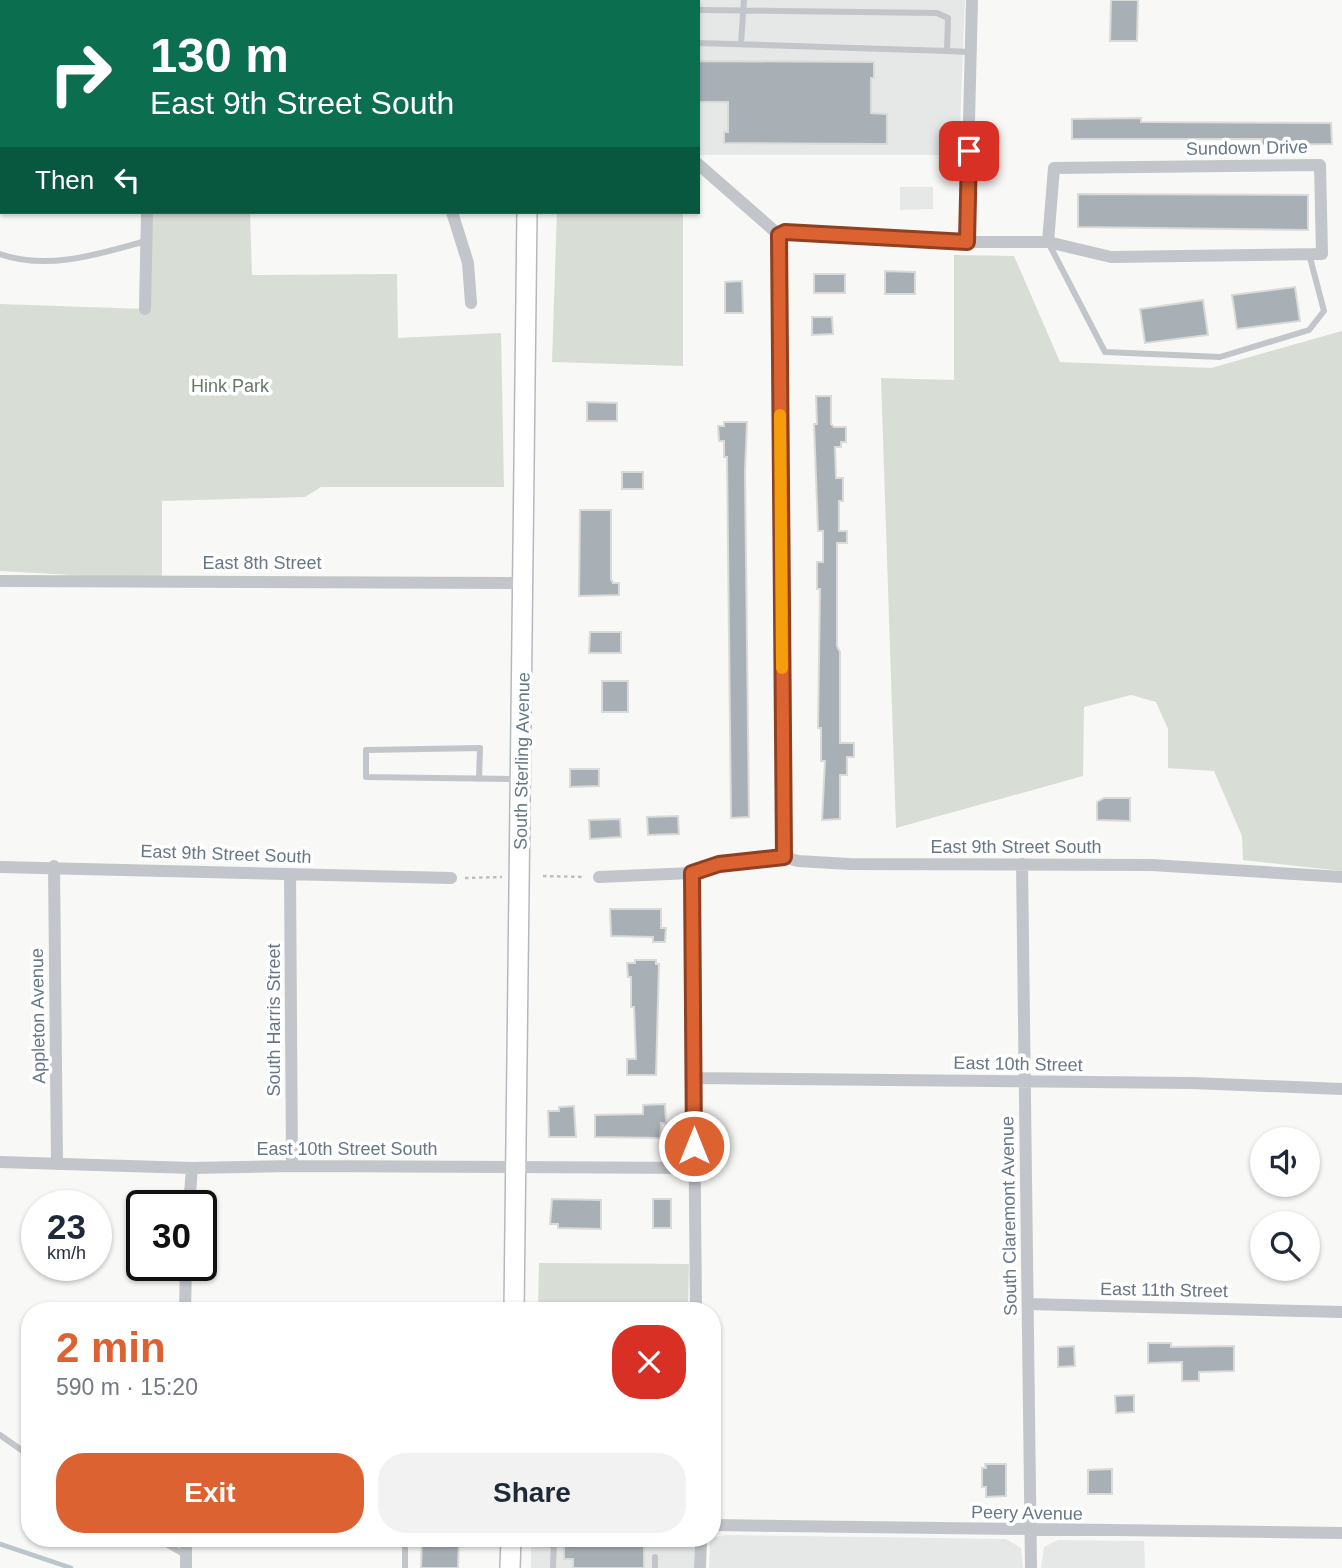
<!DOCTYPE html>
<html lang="en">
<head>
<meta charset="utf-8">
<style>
	body { margin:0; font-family:Helvetica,sans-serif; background:#f2f2f3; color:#1f2937; height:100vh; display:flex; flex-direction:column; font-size:26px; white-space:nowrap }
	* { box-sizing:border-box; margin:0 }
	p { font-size:23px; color:#747a83 }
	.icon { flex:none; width:38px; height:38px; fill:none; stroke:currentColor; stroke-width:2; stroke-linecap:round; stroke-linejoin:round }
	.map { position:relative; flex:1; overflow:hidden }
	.drawer { position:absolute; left:21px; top:1302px; width:700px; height:245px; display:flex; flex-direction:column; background:#fff; border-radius:28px; box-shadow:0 2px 5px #0004 }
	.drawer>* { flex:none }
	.banner { position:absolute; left:0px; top:0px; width:700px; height:214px; box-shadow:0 2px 5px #0004; background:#0b6e4f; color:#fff; overflow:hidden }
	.controls { position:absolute; left:1250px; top:1127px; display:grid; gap:14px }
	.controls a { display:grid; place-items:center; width:70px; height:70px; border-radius:50%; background:#fff; box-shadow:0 2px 5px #0004; font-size:35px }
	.speed { position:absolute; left:21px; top:1190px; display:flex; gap:14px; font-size:35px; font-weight:700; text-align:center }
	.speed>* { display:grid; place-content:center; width:91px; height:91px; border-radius:50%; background:#fff; box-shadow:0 2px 5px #0004; line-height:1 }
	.speed small { font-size:18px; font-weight:400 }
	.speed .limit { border:4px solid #111; border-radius:10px; background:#fff; color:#111 }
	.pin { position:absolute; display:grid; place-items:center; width:60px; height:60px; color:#fff; margin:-30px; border-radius:14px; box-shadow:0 4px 10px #0006 }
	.me { position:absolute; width:77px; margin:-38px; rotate:0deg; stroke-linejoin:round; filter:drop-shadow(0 0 5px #0008) }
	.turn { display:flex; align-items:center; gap:24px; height:147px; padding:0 35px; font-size:32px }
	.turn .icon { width:91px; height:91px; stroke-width:2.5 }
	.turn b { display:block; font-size:49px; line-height:60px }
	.then { display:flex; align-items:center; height:66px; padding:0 35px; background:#0003; gap:14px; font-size:26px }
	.round { display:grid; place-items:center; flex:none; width:74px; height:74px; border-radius:28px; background:#f2f2f3 }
	.headline { display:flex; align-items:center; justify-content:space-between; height:119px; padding:0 35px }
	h1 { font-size:42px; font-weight:600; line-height:52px; color:#dc6232 }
	.cta { display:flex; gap:14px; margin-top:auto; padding:14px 35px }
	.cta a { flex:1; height:80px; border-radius:28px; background:#dc6232; color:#fff; font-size:28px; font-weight:600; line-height:80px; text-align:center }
	.cta a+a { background:#f2f2f3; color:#1f2937 }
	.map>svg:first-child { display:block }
</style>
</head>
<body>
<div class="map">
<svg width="1342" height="1568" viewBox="0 0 1342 1568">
	<rect width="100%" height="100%" fill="#f8f8f6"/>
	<path fill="#e6e7e7" d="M562,0H965L959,155H698V2H561Z
		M900,187H933V209L900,210Z
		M725,1535L1006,1539L1021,1548L1023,1568H709L710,1543L715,1537Z
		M531,1538H694V1568H531Z
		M1058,1540L1144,1541L1145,1568H1041L1044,1547Z"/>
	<path fill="#d8ddd5" d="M147,212H250L252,275L397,274L398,338L501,333L504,487H321L305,497L162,501V580L0,571V304L145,309Z
		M557,212H683V366L552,362Z
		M954,255L1014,256L1060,362L1211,368L1342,331V871L1243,860L1242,836L1214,771L1168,768V729L1156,702L1131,695L1084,707L1083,776L896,828L881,378L954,380Z
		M539,1263L689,1264L688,1311H538Z"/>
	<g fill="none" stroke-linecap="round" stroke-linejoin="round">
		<path stroke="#bcc5cb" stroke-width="4.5" d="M0,1544L71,1568"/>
	</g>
	<path fill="#a8b0b6" stroke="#dadad8" stroke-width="2" d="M1111,0H1138L1137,41H1110Z
		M698,61L874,62V78H871V113L887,114V144L724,143V132H728V102H698Z
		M1141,118V122L1331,123L1332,144L1262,145V139H1072V119Z
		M1078,194L1308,195V230L1078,227Z
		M885,271L915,272V294H885Z
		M814,274H845V293H814Z
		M742,281L743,313H725V282Z
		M1295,287L1300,321L1237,329L1232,295Z
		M1203,300L1208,335L1145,343L1140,309Z
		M812,317H832L833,334L812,335Z
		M816,396H831V424L834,427H846V442H841V447H835L836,478H843V501H839V531H847V543H837V646L840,652V743H854V757H847V775H840V819L822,820L825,761H821V728H818L820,589H817V562H823V531H818L814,424H817Z
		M587,402L617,403V421H587Z
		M724,422H747L745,472L749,817L731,818L727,457H724V441H719L718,426H724Z
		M622,472H643V489H622Z
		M580,510H611V579L613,583H619V595L579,596Z
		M590,632H621V653H589Z
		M602,681H628V712H602Z
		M570,769H599V786L570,787Z
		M1104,798H1130V821L1097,820V802Z
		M678,816L679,834L648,835L647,817Z
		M620,819L621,837L590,839L589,820Z
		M610,909H661V928H666L665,942H653V937L611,936Z
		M635,960H656V964H659L656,1075H627V1059H636L634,1007H631V977H628L627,963H635Z
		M665,1104L666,1123H661L660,1138L595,1137V1115L643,1114V1105Z
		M574,1106L576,1137H549L548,1111H559V1107Z
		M552,1199L601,1200V1229L558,1228V1224H550Z
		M653,1199H671V1228H653Z
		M1148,1343H1171V1347L1234,1346V1371L1199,1372V1381H1182V1362L1148,1363Z
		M1074,1346L1075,1366L1058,1367V1347Z
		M1134,1395V1412L1116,1413L1115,1396Z
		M985,1464H1006V1496L986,1497V1487H982V1468H986Z
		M1112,1469V1494H1088V1470Z
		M422,1538H459L458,1568H421Z
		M574,1538H644V1568H573V1559H564V1546H574Z"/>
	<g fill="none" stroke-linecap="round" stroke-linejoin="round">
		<g stroke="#b4b9be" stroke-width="22">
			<path id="secondary" d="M540,0V2
				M518,2V0
				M514,1311L527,212
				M510,1568L511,1538"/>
		</g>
		<g stroke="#b5b9bd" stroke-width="24">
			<path id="primary" d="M498,0L500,2
				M555,2L556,0"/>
		</g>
		<path stroke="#bcbec1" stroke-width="2.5" stroke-dasharray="3.5 3.5" stroke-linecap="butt" d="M543,876L585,877
			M465,878L502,877"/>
		<path stroke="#c2c5c9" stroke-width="6" d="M355,0V2
			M698,10L937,13L948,18L947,51L698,43
			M0,28H2
			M741,44L744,0
			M947,51L970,52
			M0,110H2
			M1049,244L1105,352L1220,357L1309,330L1324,311L1309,254
			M0,254C48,271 99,254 146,241
			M479,779L480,748L366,750V777L516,779
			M0,1435L30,1456
			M156,1538L185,1555
			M655,1557V1568
			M405,1568V1538
			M553,1568L554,1538"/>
		<path stroke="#c2c5c9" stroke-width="12" d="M145,0V2
			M698,164L779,235L785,231L966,242H1048
			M1320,165L1322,254L1111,257L1048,242L1054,168Z
			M452,212L468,263L471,303
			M779,235L784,857
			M966,242L972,0
			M145,309L147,212
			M0,581L524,583
			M1022,864L1031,1568
			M54,866L57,1164
			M0,867L451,878
			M692,873L696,1311
			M290,874L292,1166
			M599,877L692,873L719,864L784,857L798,861L849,864L1152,865L1342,877
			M693,1078L1192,1083L1342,1089
			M0,1162L192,1168L292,1166L694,1168
			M189,1206L192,1168
			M1028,1304L1342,1312
			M185,1311L186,1265
			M712,1525L1342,1533
			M186,1538V1568
			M700,1568L701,1538"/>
		<use href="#secondary" stroke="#fff" stroke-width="19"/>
		<use href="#primary" stroke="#fff" stroke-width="21"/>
	</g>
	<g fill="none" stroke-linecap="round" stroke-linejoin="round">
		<g stroke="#8f4020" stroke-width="18">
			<path id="route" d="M694,1146L692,873L719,864L784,857L779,235L785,232L967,242L969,151"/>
		</g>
		<use href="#route" stroke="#dc6232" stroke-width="12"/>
		<path stroke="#f59e0b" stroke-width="12" d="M780,415L782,668"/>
	</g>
	<g text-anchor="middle" stroke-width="7" stroke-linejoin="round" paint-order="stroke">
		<g font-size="18" fill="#687785" stroke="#fff">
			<text transform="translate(1247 148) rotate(-1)" y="6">Sundown Drive</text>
			<text x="262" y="569">East 8th Street</text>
			<text transform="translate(522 761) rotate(-89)" y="6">South Sterling Avenue</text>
			<text x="1016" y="853">East 9th Street South</text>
			<text transform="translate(226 854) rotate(2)" y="6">East 9th Street South</text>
			<text transform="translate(38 1016) rotate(-91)" y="6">Appleton Avenue</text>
			<text transform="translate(274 1020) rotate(-90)" y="6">South Harris Street</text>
			<text transform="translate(1018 1064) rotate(1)" y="6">East 10th Street</text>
			<text x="347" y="1155">East 10th Street South</text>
			<text transform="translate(1009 1216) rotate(-91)" y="6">South Claremont Avenue</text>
			<text transform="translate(1164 1290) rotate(1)" y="6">East 11th Street</text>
			<text transform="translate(1027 1513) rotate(1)" y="6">Peery Avenue</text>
		</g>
		<g font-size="18" fill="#667863" stroke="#fff">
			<text x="230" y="392">Hink Park</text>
		</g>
	</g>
</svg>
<div class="controls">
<a><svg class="icon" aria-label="sound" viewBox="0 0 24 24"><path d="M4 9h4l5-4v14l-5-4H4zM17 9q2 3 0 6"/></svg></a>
<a><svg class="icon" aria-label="search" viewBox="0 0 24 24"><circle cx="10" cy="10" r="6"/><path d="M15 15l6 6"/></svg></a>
</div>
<div class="speed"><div>23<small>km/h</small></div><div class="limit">30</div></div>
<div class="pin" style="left:969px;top:151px;background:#d93025"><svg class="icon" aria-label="arrive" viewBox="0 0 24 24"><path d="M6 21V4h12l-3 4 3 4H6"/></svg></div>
<svg class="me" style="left:694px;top:1146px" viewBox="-20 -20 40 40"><circle r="17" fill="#dc6232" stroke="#fff" stroke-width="3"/><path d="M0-11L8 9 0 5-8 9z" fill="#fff"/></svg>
<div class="banner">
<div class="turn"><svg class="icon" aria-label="right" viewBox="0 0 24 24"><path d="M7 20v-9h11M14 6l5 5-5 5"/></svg><div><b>130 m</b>East 9th Street South</div></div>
<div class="then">Then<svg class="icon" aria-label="left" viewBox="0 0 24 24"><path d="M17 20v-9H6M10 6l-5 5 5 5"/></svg></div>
</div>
<section class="drawer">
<div class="headline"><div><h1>2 min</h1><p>590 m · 15:20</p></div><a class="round" style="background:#d93025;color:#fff"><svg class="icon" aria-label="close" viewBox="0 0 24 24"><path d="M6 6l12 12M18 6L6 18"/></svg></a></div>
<div class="cta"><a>Exit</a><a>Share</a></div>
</section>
</div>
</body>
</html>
